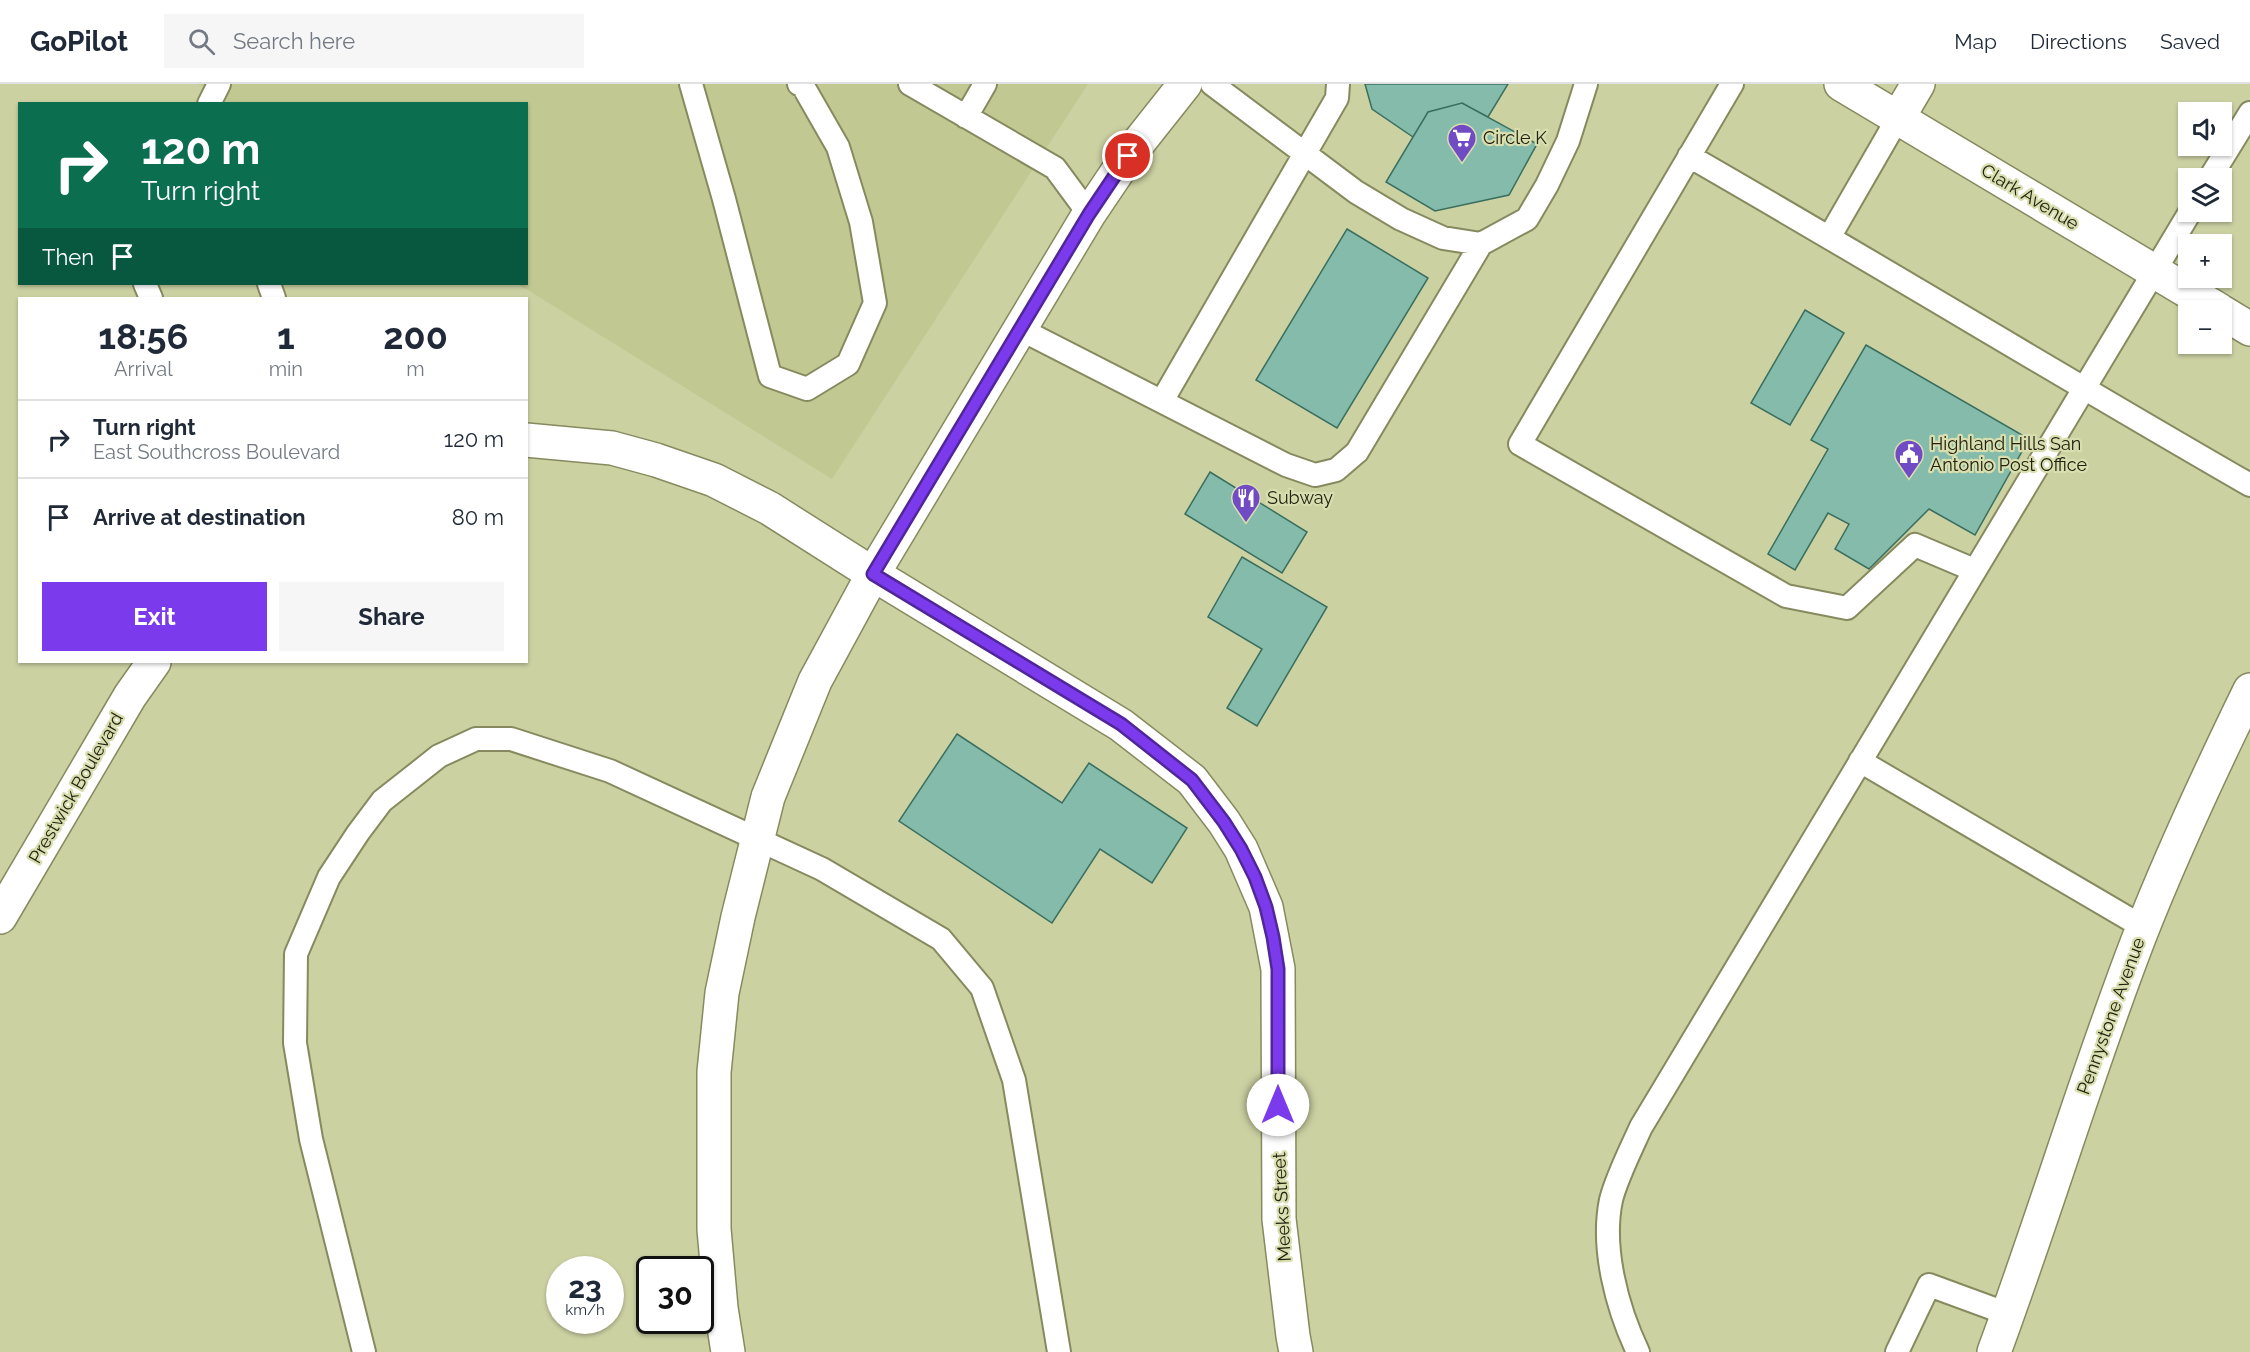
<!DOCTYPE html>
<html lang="en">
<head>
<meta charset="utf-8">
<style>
	body { margin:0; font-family:Raleway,sans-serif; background:#f6f6f7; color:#1f2937; height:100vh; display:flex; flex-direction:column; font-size:22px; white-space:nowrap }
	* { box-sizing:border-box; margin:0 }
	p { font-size:20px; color:#747a83 }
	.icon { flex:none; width:33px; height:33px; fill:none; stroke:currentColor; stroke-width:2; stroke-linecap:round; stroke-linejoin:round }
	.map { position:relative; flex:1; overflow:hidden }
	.sheet { position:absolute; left:18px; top:213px; width:510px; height:366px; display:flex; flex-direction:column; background:#fff; border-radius:0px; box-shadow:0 2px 4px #0004 }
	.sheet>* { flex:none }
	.guide { position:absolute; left:18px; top:18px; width:510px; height:183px; border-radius:0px; box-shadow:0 2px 4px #0004; background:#0b6e4f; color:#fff; overflow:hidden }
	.controls { position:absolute; left:2178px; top:18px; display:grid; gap:12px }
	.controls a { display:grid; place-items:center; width:54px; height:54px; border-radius:0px; background:#fff; box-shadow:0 2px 4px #0004; font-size:30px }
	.speed { position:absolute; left:546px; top:1172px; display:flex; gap:12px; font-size:30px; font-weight:700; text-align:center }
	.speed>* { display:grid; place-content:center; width:78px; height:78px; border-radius:50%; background:#fff; box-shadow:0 2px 4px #0004; line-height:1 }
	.speed small { font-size:15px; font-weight:400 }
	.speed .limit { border:3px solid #111; border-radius:9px; background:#fff; color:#111 }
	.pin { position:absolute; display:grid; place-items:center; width:51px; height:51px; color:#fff; margin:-26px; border:3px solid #fff; border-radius:50%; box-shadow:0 2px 6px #0007 }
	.me { position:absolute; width:66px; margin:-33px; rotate:0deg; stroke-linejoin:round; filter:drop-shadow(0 0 4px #0008) }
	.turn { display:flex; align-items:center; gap:21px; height:126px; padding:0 24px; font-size:27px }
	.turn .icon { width:78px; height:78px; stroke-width:2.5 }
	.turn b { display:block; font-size:42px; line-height:51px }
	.then { display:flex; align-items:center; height:57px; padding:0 24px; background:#0003; gap:12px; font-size:22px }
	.eta { display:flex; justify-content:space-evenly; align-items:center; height:102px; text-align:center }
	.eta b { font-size:36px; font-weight:700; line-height:42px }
	.cta { display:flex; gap:12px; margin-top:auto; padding:12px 24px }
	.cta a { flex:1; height:69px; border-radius:0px; background:#7c3aed; color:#fff; font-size:24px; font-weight:700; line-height:69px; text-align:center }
	.cta a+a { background:#f6f6f7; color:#1f2937 }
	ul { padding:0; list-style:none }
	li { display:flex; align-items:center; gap:18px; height:78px; padding:0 24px; border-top:2px solid #e0e1e3 }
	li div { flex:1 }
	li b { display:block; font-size:22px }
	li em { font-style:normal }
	header { display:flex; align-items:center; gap:36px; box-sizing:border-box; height:84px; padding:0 30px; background:#fff; border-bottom:2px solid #e0e1e3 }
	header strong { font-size:28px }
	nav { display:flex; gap:33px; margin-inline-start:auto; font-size:21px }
	.search { width:420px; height:54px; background:#f6f6f7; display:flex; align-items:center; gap:15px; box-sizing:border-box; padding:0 21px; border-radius:0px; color:#747a83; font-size:22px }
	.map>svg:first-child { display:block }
</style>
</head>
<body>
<header>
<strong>GoPilot</strong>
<div class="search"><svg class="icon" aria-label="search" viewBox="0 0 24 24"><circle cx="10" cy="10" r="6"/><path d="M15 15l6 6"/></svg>Search here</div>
<nav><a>Map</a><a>Directions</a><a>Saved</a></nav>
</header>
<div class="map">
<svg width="2250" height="1268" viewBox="0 0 2250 1268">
	<rect width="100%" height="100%" fill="#ccd1a2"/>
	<path fill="#c2c892" d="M198,0H1088L832,395L518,200H526V20L229,19Z"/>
	<path fill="#84bbaa" stroke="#3a6f60" stroke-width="1.5" d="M1365,0H1508L1488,33L1462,19L1428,28L1413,53L1372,25Z
		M1462,19L1537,60L1509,111L1435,127L1386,98L1428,28Z
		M1347,145L1428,194L1337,344L1256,296Z
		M1805,226L1844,249L1790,341L1751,319Z
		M1866,261L2029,355L1975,451L1929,425L1869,485L1835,465L1849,440L1828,429L1795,486L1768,470L1828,365L1811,356Z
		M1210,388L1307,448L1282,489L1185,430Z
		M1242,473L1327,523L1257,642L1227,624L1262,565L1208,533Z
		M957,650L1062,719L1089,679L1187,744L1152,799L1100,765L1052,839L899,737Z"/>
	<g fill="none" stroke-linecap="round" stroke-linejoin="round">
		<g stroke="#868a5e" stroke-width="26">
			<path id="service" d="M691,0L724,115L770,292L807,305L848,280L875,219L861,138L838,63L803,2L799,0
				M910,0L1055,84L1089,130
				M1212,0L1356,108L1401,135L1443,154L1481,160L1527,135L1547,101L1568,57L1586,0
				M1732,0L1520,360L1786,512L1847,524L1915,461L1974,486
				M209,20L219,0
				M966,33L985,0
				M1689,72C1877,180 2062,293 2250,401
				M2210,94L2250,29
				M1830,152L1898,34
				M145,200L151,214
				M269,200L274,214
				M1020,245L1286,381L1315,391L1336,386L1357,368L1481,160
				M1162,317L1337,14L1338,0
				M1860,677L2143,843
				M364,1268L311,1055L295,959L296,870L329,793L358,749L382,717L439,672L476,655H511L610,687L822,785L941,855L982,904L1014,996L1059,1268
				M1638,1268C1617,1224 1601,1164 1611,1116C1616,1095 1632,1063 1641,1043L2190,128
				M1897,1268L1929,1201L2008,1230"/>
		</g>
		<g stroke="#868a5e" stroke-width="36">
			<path id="minor" d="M1898,34L1918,0
				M526,356L612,364L656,376L714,396L769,424L873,490L1121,641L1192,696L1224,738L1241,765L1266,823L1278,885L1279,1135L1293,1252L1296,1268
				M0,833L130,612L154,578
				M1994,1268C2045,1130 2087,988 2140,851C2173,767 2211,686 2250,606"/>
		</g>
		<g stroke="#868a5e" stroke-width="36">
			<path id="tertiary" d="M1841,0L2219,226
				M2222,228L2250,245"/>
		</g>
		<g stroke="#868a5e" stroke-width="36">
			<path id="secondary" d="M728,1268L721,1224L714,1145V988L722,909L738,833L768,713L815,597L873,490L1089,130L1128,72L1185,0"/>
		</g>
		<use href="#service" stroke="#fff" stroke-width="22"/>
		<use href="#minor" stroke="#fff" stroke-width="33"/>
		<use href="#tertiary" stroke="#fff" stroke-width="33"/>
		<use href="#secondary" stroke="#fff" stroke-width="33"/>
	</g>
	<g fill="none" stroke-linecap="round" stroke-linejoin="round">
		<g stroke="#51269a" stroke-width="15">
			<path id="route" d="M1128,72L1089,130L873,490L1121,640L1192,696L1224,738L1241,765L1255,793L1266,823L1273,853L1278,885V1021"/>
		</g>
		<use href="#route" stroke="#7c3aed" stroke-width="10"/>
	</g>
	<defs>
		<g id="supermarket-pin" transform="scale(1.5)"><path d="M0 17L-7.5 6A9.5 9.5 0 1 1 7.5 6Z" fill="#704bc4" stroke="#d9deaf"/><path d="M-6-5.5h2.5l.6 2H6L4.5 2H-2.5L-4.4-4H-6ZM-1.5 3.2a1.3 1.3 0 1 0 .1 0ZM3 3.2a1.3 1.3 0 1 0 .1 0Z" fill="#fff"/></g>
		<g id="civic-pin" transform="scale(1.5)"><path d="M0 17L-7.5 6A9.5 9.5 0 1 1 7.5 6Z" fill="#704bc4" stroke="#d9deaf"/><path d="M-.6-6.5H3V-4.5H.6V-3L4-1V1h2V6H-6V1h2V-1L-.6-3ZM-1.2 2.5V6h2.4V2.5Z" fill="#fff"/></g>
		<g id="restaurant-pin" transform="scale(1.5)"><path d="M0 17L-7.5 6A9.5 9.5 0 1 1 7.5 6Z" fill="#704bc4" stroke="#d9deaf"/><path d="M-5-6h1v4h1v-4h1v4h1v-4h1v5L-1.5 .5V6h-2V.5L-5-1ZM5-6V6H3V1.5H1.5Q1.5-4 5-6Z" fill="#fff"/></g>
	</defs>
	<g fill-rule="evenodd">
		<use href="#supermarket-pin" x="1462" y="54"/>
		<use href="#civic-pin" x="1909" y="370"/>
		<use href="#restaurant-pin" x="1246" y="414"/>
	</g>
	<g text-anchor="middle" stroke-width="4.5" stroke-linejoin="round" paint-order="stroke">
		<g font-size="18" fill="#20210f" stroke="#d9deaf" text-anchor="start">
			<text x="1483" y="60">Circle K</text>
			<text x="1930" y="366">Highland Hills San<tspan x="1930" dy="21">Antonio Post Office</tspan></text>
			<text x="1267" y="420">Subway</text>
		</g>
		<g font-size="18" fill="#20210f" stroke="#d9deaf">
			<text transform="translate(2030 113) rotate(31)" y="6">Clark Avenue</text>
			<text transform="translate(76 704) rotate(-60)" y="6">Prestwick Boulevard</text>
			<text transform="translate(2111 932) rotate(-70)" y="6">Pennystone Avenue</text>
			<text transform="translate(1282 1123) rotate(-93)" y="6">Meeks Street</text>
		</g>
	</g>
</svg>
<div class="controls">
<a><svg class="icon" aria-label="sound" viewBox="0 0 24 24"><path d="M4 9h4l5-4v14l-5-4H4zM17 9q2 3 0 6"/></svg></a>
<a><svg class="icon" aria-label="layers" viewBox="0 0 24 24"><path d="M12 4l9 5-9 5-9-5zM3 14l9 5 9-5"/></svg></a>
<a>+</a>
<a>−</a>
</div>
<div class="speed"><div>23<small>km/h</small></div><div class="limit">30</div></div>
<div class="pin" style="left:1128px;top:72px;background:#d93025"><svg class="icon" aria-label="arrive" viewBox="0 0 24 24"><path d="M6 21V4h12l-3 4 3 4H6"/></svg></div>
<svg class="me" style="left:1278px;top:1021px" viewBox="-20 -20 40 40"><circle r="19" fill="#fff"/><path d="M0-13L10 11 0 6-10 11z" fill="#7c3aed"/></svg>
<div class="guide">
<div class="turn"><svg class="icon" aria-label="right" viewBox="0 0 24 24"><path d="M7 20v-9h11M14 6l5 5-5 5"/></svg><div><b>120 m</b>Turn right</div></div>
<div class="then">Then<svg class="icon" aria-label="arrive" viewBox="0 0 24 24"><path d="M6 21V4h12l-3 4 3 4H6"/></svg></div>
</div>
<section class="sheet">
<div class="eta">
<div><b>18:56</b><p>Arrival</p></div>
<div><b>1</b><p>min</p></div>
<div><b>200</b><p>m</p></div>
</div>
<ul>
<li><svg class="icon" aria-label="right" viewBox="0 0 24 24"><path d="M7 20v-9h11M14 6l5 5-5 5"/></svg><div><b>Turn right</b><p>East Southcross Boulevard</p></div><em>120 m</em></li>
<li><svg class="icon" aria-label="arrive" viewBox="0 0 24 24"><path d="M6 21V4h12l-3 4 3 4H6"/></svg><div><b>Arrive at destination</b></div><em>80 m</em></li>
</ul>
<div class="cta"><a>Exit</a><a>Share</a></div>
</section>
</div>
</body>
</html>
